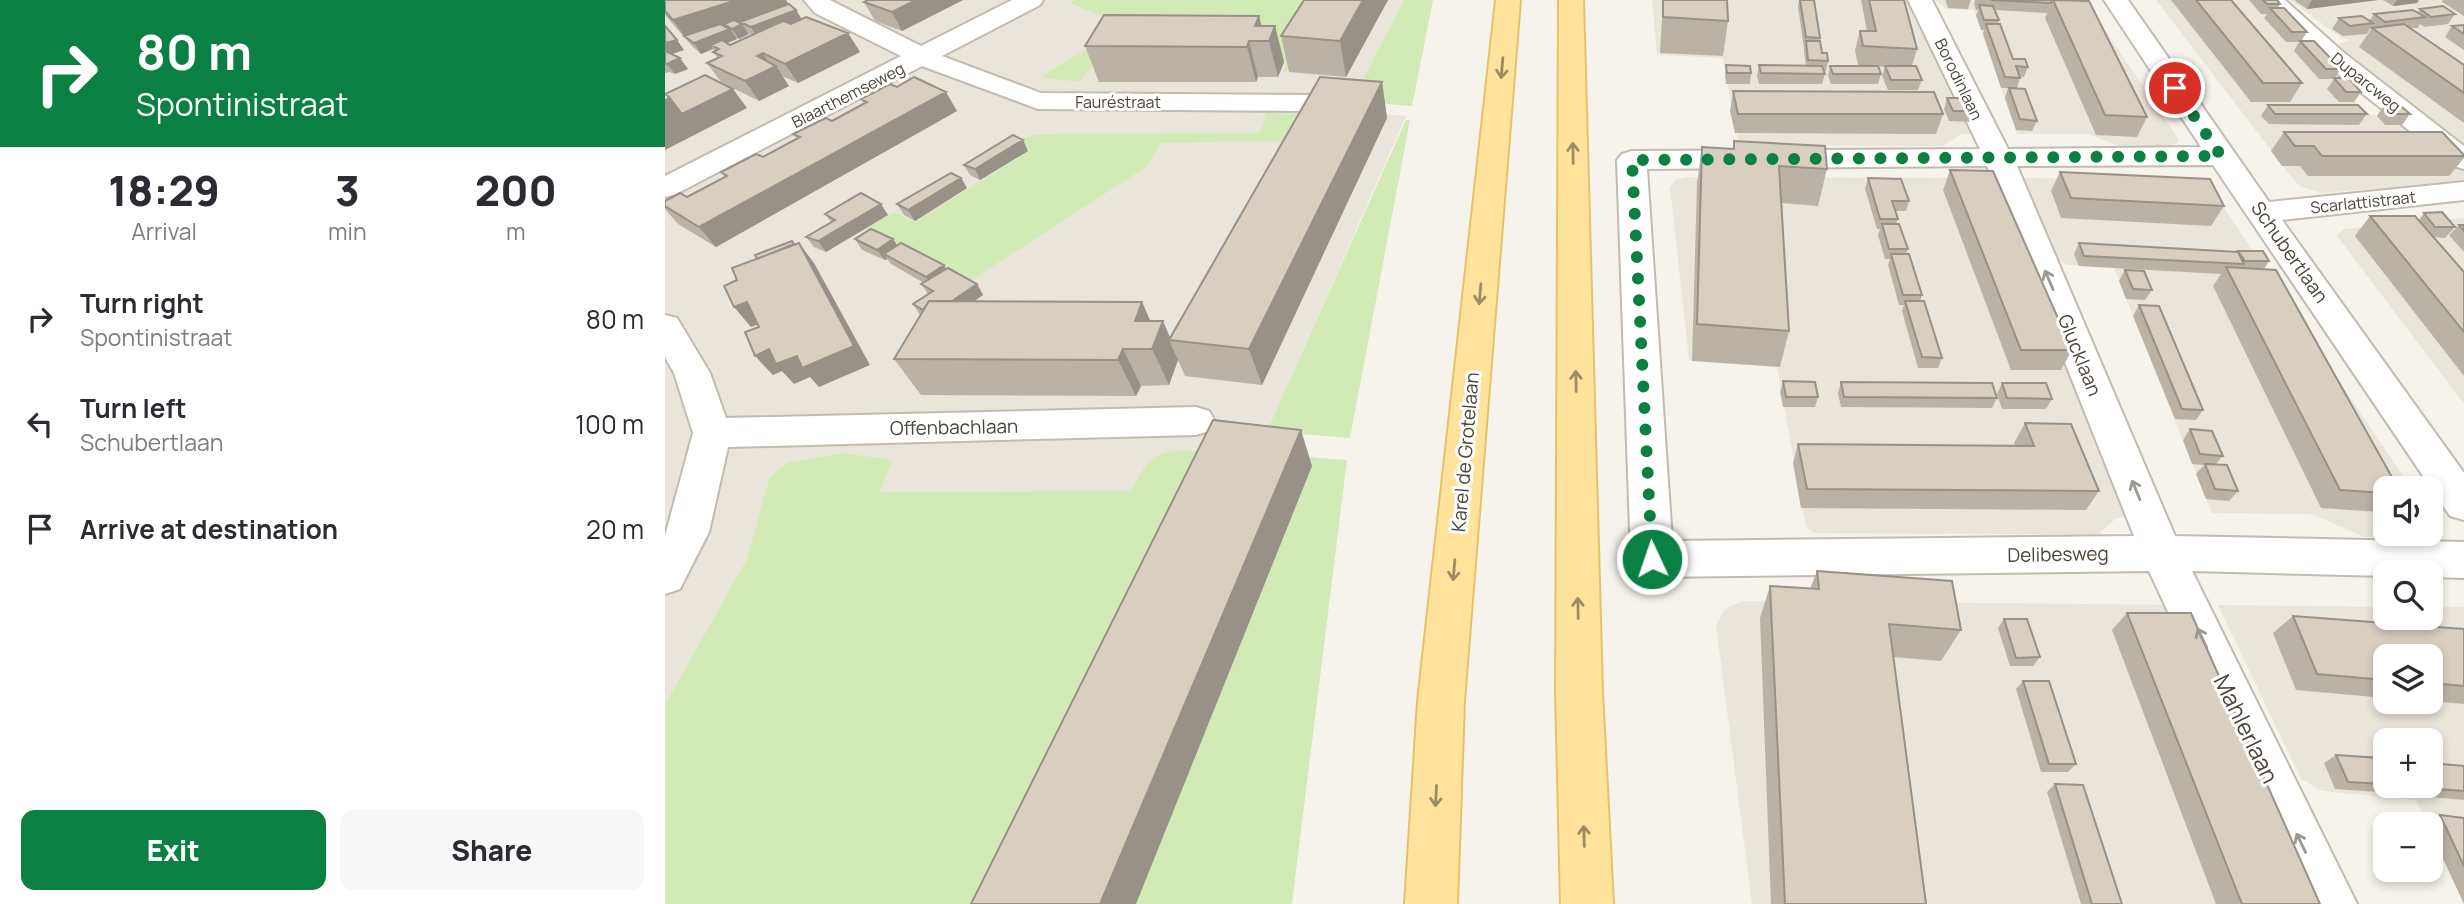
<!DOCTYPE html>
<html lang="en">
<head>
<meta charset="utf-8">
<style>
	body { margin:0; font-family:Manrope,sans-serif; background:#f7f7f7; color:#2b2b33; height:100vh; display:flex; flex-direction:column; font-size:26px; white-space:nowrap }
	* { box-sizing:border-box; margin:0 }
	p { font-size:23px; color:#7c7c81 }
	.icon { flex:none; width:38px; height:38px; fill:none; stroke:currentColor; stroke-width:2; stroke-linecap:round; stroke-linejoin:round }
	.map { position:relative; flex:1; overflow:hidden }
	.side { display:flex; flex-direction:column; background:#fff; width:665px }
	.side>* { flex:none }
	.top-card { background:#0b8043; color:#fff; overflow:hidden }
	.fabs { position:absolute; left:1708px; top:476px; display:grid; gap:14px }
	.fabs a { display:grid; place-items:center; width:70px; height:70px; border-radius:14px; background:#fff; box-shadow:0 4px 10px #0003; font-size:35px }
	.pin { position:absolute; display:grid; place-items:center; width:60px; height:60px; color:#fff; margin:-30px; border:4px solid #fff; border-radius:50%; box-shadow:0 2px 7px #0007 }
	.me { position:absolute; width:77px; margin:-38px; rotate:357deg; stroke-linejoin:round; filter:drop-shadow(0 0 5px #0008) }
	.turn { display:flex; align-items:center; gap:24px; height:147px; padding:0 21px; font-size:32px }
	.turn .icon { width:91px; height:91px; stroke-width:2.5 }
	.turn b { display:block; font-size:49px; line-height:60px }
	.eta { display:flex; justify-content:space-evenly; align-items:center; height:119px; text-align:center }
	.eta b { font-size:42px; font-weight:800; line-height:49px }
	.action { display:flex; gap:14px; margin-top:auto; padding:14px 21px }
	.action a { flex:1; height:80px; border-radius:14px; background:#0b8043; color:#fff; font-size:28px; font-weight:800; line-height:80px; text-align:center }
	.action a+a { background:#f7f7f7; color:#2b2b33 }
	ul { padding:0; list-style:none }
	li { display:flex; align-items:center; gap:21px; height:105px; padding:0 21px }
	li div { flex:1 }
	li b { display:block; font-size:26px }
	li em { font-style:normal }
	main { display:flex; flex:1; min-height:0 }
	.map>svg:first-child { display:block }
</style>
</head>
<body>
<main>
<section class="side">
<div class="top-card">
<div class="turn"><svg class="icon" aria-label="right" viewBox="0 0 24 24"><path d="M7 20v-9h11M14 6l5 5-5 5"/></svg><div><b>80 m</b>Spontinistraat</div></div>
</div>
<div class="eta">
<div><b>18:29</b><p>Arrival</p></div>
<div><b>3</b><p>min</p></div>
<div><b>200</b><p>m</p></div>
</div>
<ul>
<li><svg class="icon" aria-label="right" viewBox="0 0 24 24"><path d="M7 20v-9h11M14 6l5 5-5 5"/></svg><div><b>Turn right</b><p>Spontinistraat</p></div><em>80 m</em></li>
<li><svg class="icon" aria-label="left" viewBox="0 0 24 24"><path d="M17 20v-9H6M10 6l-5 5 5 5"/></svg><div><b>Turn left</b><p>Schubertlaan</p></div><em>100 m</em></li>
<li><svg class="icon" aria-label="arrive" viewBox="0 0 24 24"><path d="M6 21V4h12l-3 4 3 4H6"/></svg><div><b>Arrive at destination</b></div><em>20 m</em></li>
</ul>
<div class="action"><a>Exit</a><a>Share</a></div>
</section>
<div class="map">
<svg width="1799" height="904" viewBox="0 0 1799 904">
	<rect width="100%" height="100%" fill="#f6f3ec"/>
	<path fill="#eae5da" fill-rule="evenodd" d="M0,0H740L682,111L741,116L594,450L676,461L0,904Z
		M987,0H1255L1315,134H1297L1277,146L1078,145L1073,142L1058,58L992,55Z
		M1270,0H1420L1512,137L1513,142L1504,147L1454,146L1423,134H1352L1309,10L1281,9Z
		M1491,0H1598L1702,115H1730L1799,167V181L1657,193L1637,187L1631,183Z
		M1625,0H1799V152L1673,47L1677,42L1685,40L1675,37Z
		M1021,177L1335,178L1472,512L1450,519L1433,535L1149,533L1141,527L1112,367L1024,360L1005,187L1011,180Z
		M1353,178L1523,180L1546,188L1746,488H1720V534H1766V518L1769,525L1768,531L1765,535L1759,537H1699L1647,514L1547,513L1449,268L1403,265L1392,260Z
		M1799,218V404L1672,236L1679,229Z
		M1077,601L1525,605L1660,904H1087L1051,625L1060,609Z
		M1553,605L1720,607V618H1766V607H1799V904L1766,824H1762L1751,800L1657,791L1636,779ZM1720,656H1766V702H1720ZM1720,740H1766V786H1720Z"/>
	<path fill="#d2eab5" d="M411,0H666L622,72H618L622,61L442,46L415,82L375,77L445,35L446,19L404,3Z
		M739,0H768L747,106L687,101Z
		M601,113L660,114L644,143L598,141L496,143L481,167L302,283L199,230L229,212L250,222L366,150L346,140L377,134L595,133Z
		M741,120H745L685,438L602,431Z
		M542,450L682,460L627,904H0V705L82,559L105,477L123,463L178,453L227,460L215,492L466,491C489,446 495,452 542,450Z"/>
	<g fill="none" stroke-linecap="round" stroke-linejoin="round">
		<g stroke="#c2bbae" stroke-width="4">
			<path id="minor" d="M139,0H165L256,46L347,0H378L375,5L277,56L376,93L657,95L667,97L671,103L667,109L657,111L373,109L257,66L11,194L0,197V176L236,56L150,13Z
				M1243,0H1267L1343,149L1536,147L1439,0H1463L1604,202L1799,182V200L1617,220L1799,473V520L1785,516L1548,165L1352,166L1510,536L1799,542V578L1766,577V572H1720V576L1527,571L1692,904H1639L1484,571L987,577L972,572L966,559L952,160L957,154L967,151L1315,149ZM1322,166L1469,536L1007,541L982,169Z
				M1594,0H1620L1678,52L1799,146V169L1789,166L1660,64Z
				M0,315L12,318L45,373L61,418L531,407L544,411L550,421L544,431L531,435L63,447L44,532L15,589L0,594V536L28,433L9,373L0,357Z"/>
		</g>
		<g stroke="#e6c16a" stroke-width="4">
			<path id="major" d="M831,0H855L799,701L792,904H740L753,701Z
				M894,0H918L937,692L948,904H896L891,692Z"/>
		</g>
		<use href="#minor" fill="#fff" fill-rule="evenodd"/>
		<use href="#major" fill="#ffe39c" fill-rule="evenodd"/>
	</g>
	<path fill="#bab2a6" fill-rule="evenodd" d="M0,0L124,5L131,10L137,19L183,33L195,52L133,83L117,76L124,86L94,101L56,82L42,63L53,58L48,52L50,51L48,49L36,54L27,46L0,15ZM83,33L87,35L65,45L62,43L72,39L70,37L74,39L84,34Z
		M298,0L237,31L210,21L199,2Z
		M639,0H723L681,77L624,72L616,36Z
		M998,0H1062L1063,21L1058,56L995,53Z
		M1134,0H1149L1157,53L1163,61L1161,71H1159L1160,74L1157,84H1094L1092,76L1094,65L1141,66L1139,51V48L1133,7Z
		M1196,0H1239L1252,49L1247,66L1257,80L1253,90H1223L1217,76L1220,67L1213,66L1216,74L1213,84H1166L1163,76L1165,66L1193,65L1190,50L1195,31H1202Z
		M1281,0H1306L1303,9L1283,8L1281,2Z
		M1310,0H1402L1482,117L1472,137L1431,135L1380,18L1382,13L1330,10L1334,20L1333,24L1348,59L1363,67L1359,77H1355V78L1352,88L1372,121L1367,131L1351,130L1340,98L1343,88H1336L1318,34L1319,30H1316L1311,15L1313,10H1311L1309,3Z
		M1506,0H1566L1637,83L1625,102H1586Z
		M1584,0H1612L1615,4L1613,8L1642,32L1636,41L1676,69L1670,78L1696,92L1689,102H1674L1662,89L1669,79H1654L1629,51L1634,42H1621L1599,18L1602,14H1596Z
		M1629,0H1713L1642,9Z
		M1718,0H1754L1752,3L1728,6Z
		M1778,0H1799V16L1777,2Z
		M1755,9L1790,14L1783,24L1759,27L1755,24L1753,28H1745L1799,65V123L1694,47L1707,28L1706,27L1702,34L1678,36L1667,29L1674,18L1704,21L1709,14L1752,13Z
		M594,16L596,26H610L619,62L613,77H593L591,82H434L420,46Z
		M1799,25V50L1780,37L1787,26Z
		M0,26L19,50L6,54L23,69L10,74L4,72L0,73V51L1,52L0,50Z
		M1061,65L1086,73L1085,84H1061L1060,76Z
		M717,82L722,118L597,385L520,376L513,360L504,385L476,386L471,396L256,395L229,359L255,315L248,304L263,294L256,284L259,283L226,264L222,259L220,260L197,250L190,239H228L232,245L312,284L318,295L309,301L485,321L505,338Z
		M1068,91L1278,114L1271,134L1070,133L1065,111Z
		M1282,98L1309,111L1305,122L1284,121L1279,109Z
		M196,99L292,111L51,247L13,224L0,209V201L22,197L60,177L56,172L98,157L132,139L128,134L167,121L199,104Z
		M1603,105L1702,114L1694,125L1604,124L1596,116Z
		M1719,105L1745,114L1737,125H1720L1712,116Z
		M1619,132L1799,155V158L1784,176H1643L1635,166H1617L1606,151Z
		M1069,141L1162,169L1153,206L1117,203L1124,331L1115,367L1027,361L1032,184L1037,147L1068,149Z
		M363,151L315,180L305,175L299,165Z
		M1285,170L1407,350L1396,370H1346L1278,190Z
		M1395,172L1559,206L1546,226L1396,218L1386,191Z
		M296,178L302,188L250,221L239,215L232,204Z
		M1203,178L1244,201L1241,211H1230L1233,219L1231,224L1243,249L1241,254L1257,295L1255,301L1277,358L1273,368H1253L1237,311L1239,305H1234L1223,265L1225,259H1220L1213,235L1215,229H1212L1200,189Z
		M1759,213L1790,227L1780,238L1768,237L1799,272V376L1690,236L1705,216L1754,220Z
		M160,214L223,215L161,252L149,247L141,237L166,222Z
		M1794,225H1799V252L1784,235Z
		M1414,243L1573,252V251L1604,261L1599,269L1720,488V508L1715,512L1656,508L1548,286L1556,274L1414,266L1409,254Z
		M1460,270L1487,290L1480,300L1461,299L1454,281Z
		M1474,305L1538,410L1531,420L1510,419L1468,316Z
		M1118,381L1153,397L1150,407H1118L1115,392Z
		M1176,382L1332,398L1327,408L1176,407L1173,393Z
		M1337,383L1387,399L1381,409H1337L1332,394Z
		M1360,423L1434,491L1421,510L1136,508L1128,463L1133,444L1350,446L1349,443Z
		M1525,429L1558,456L1550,465L1573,491L1564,501L1541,499L1531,474L1539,465L1527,464L1518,440Z
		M1152,571L1296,630L1276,661L1228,657L1261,904H1106L1095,618L1105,586L1145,589Z
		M1462,613L1655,904H1551L1447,630Z
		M1628,616L1799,629V704L1766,701V656H1720V698L1631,690L1608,633Z
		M1339,619L1375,657L1368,666H1345L1333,628Z
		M1358,681L1411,764L1403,772H1376L1351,689Z
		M1671,755L1720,769V786H1726L1714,792L1670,789L1659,763Z
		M1799,766V800L1732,794L1728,786H1766Z
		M1390,784L1457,904H1416L1382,792Z
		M1775,815L1799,818V904L1766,833V824H1762L1761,823Z"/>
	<path fill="#979187" d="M72,0H121L128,11L131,10L137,20L92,37L86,27L75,22L84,34L74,39L67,29L59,24L63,30L65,29L72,39L51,48L46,45L48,49L36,54L29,43L19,36L8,20Z
		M251,0H298L237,31L227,12Z
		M698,0H723L681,77L675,41Z
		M1647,0H1713L1642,9Z
		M1732,0H1754L1752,3L1728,6Z
		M594,16L600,41L590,26Z
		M610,26L619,62L613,77L604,41Z
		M183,33L195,52L133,83L120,64Z
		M107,37L98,54L108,68L111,66L124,86L94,101L80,81L78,64Z
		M12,40L19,50L4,55L0,50V43Z
		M584,41L593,77L591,82L582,47Z
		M15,58L23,69L10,74L2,64Z
		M717,82L722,118L597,385L584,349Z
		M68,89L82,108L0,150V99L4,97Z
		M281,92L292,111L51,247L34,227Z
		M358,140L363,151L315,180L310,169Z
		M296,178L302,188L250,221L243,210Z
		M216,204L223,215L161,252L153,241Z
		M228,239L235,250L219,254L222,259L220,260L212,250Z
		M134,243L149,263L205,365L154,387L145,377L129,384L117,371L108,375L90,356L104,349Z
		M279,265L285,276L268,287L261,277Z
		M312,284L318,295L274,326L266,315Z
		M82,302L99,322L86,327L69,307Z
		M477,302L492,336L498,321L506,340H504L513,360L504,385L487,349L470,321Z
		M458,349L476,386L471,396L453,360Z
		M636,430L647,466L471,904H435Z"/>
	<path fill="#d8cfc1" stroke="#979187" stroke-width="2" d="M0,0H72L8,20L0,11Z
		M203,0H251L227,12L199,2Z
		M639,0H698L675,41L616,36Z
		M998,0H1062L1063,21L998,17Z
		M1135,0H1149L1155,38L1141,37Z
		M1204,0H1239L1252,49L1198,46L1195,31H1211Z
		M1326,0H1387L1386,3Z
		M1388,0L1424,1L1482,117L1440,115Z
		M1531,0H1566L1637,83H1598Z
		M1598,0H1612L1615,4H1602Z
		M124,4L131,10L86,27L75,22Z
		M1314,5L1328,6L1334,20H1319Z
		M1778,6L1790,14L1766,17L1755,9Z
		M1605,8H1619L1642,32H1627Z
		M1748,10L1760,17L1720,22L1709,14Z
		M439,15L594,16L590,26H610L604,41H584L582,47L420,46Z
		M1697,16L1708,23L1685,26L1674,18Z
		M141,17L183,33L120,64L98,53L92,56L111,66L80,81L42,63L57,56L48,52L54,49L46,45L57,40L65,45L118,21L126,24Z
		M69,20L77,24L67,29L59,24Z
		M55,24L65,29L29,43L19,36Z
		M1321,24H1335L1348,59H1360L1363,67L1351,66L1355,78L1340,77Z
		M1739,24L1799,65V93L1707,28Z
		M1799,25V34L1787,26Z
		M0,26L12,40L0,43Z
		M1141,41H1155L1157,53H1162L1163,61L1143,60Z
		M1635,41H1649L1676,69H1661Z
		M0,51L15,58L2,64L0,63Z
		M1061,65L1085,66L1086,73H1062Z
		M1094,65L1157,66L1160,74L1096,73Z
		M1165,66H1213L1216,74H1168Z
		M1220,66H1251L1257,80H1226Z
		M40,75L68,89L17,114L4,97L0,94Z
		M249,77L281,92L34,227L0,206V201L15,193L22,197L62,176L56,172L91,154L98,157L135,137L128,134L161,118L167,121L202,102L196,99L225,84L232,87Z
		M655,77L717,82L584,349L504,340Z
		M1669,78H1684L1696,92H1681Z
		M1344,88L1360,89L1372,121L1355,119Z
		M1068,91L1269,92L1278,114H1073Z
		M1282,98H1303L1309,111H1288Z
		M1603,105H1693L1702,114H1610Z
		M1719,105L1736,106L1745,114H1728Z
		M1619,132H1777L1799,155V156H1657L1649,146H1630Z
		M348,135L358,140L310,169L299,165Z
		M1069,141L1160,146L1162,169L1114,166L1124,331L1032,324L1037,147L1069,149Z
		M1285,170L1328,171L1407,350H1356Z
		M1395,172L1545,179L1559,206L1406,198Z
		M286,173L296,178L243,210L232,204Z
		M1203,178L1236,179L1244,201H1227L1233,219H1215Z
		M196,193L216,204L153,241L141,237L170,220L160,214Z
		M1777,212L1790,227H1770L1759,213Z
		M1705,216H1750L1799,272V332Z
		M1217,224H1234L1243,249H1224Z
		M1794,225H1799V231Z
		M206,229L228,239L212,250L190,239Z
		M127,241L129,244L92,259L90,255Z
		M134,243L189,346L137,368L132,356L111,364L104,349L90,356L80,332L94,327L82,302L69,307L59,286L72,280L67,268Z
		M236,243L279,265L261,277L219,254Z
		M1414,243L1573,252L1579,264L1419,256Z
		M1573,251H1598L1604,261H1580Z
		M1226,254H1244L1257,295H1238Z
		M1561,267L1611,270L1733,488H1720V493L1675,490Z
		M283,268L312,284L287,301H264L258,310L248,304L268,291L256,284Z
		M1460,270L1479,271L1487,290L1468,289Z
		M264,301L477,302L470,321H498L487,349H458L453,360L229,359Z
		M1240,301H1259L1277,358L1257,357Z
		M1474,305L1494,306L1538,410L1517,409Z
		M1118,381L1150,382L1153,397H1121Z
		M1176,382L1327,383L1332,398L1179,397Z
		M1337,383H1381L1387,399L1342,398Z
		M548,420L636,430L435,904H306Z
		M1360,423L1406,424L1434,491L1142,489L1133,444L1369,446Z
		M1525,429L1547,431L1558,456L1535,454Z
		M1540,464L1562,465L1573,491L1550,489Z
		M1152,571L1287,581L1296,630L1224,624L1261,904H1120L1105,586L1154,589Z
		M1462,613H1526L1655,904H1577Z
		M1628,616L1799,629V686L1766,683V656H1720V680L1652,674Z
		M1339,619H1362L1375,657L1351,658Z
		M1358,681H1384L1411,764H1384Z
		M1671,755L1716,758L1720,769V784L1683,782Z
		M1766,763L1799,766V791L1745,787V786H1766Z
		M1390,784L1418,785L1457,904H1427Z
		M1775,815L1799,818V866Z"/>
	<defs><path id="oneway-shaft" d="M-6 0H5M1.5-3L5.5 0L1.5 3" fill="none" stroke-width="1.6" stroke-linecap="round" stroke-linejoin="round" transform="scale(1.75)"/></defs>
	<g stroke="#9c8c66">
		<use href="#oneway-shaft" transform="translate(837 68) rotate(95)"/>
		<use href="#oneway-shaft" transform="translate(908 153) rotate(-91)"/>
		<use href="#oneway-shaft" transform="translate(815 294) rotate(95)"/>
		<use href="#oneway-shaft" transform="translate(911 381) rotate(-91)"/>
		<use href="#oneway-shaft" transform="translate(789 570) rotate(95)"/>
		<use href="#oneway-shaft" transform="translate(913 608) rotate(-91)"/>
		<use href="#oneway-shaft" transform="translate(771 796) rotate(93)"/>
		<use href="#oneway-shaft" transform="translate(919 836) rotate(-92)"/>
	</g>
	<g stroke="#9c9892">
		<use href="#oneway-shaft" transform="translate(1384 280) rotate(-113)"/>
		<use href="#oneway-shaft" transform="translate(1471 490) rotate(-112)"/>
		<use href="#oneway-shaft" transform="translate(1537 638) rotate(-116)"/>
		<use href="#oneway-shaft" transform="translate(1636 843) rotate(-116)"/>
	</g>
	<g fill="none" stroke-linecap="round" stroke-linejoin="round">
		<path stroke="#0b8043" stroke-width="12" stroke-dasharray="0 21.6" d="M987,559L967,160L1556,156L1510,88"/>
	</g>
	<g text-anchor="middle" stroke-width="6" stroke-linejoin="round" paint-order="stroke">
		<g font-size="16" fill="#4b4439" stroke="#fff">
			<text transform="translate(1294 79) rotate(64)" y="6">Borodinlaan</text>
			<text transform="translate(1701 82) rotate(39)" y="6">Duparcweg</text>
			<text transform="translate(183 95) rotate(-27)" y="6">Blaarthemseweg</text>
			<text x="453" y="108">Fauréstraat</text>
			<text transform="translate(1698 202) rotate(-6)" y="6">Scarlattistraat</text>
		</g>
		<g font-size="19" fill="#4b4439" stroke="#fff">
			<text transform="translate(1625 252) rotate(55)" y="7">Schubertlaan</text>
			<text transform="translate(1415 355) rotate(68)" y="7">Glucklaan</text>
			<text transform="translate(289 427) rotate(-1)" y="7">Offenbachlaan</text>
			<text transform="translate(800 452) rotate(-85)" y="7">Karel de Grotelaan</text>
			<text transform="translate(1393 554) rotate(-1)" y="7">Delibesweg</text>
		</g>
		<g font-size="23" fill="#4b4439" stroke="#fff">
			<text transform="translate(1581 729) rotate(64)" y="8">Mahlerlaan</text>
		</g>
	</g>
</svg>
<div class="fabs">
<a><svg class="icon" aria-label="sound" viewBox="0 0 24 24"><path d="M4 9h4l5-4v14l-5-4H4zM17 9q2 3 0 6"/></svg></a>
<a><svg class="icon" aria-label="search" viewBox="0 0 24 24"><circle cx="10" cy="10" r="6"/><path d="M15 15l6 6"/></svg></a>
<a><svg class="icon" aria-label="layers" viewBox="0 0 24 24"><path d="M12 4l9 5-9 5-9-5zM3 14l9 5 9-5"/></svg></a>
<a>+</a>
<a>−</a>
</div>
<div class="pin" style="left:1510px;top:88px;background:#d93025"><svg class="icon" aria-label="arrive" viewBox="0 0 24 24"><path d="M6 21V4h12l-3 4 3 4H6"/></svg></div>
<svg class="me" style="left:987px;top:559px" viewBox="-20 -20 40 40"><circle r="17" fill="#0b8043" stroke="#fff" stroke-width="3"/><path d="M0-11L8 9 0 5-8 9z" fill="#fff"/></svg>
</div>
</main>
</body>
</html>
